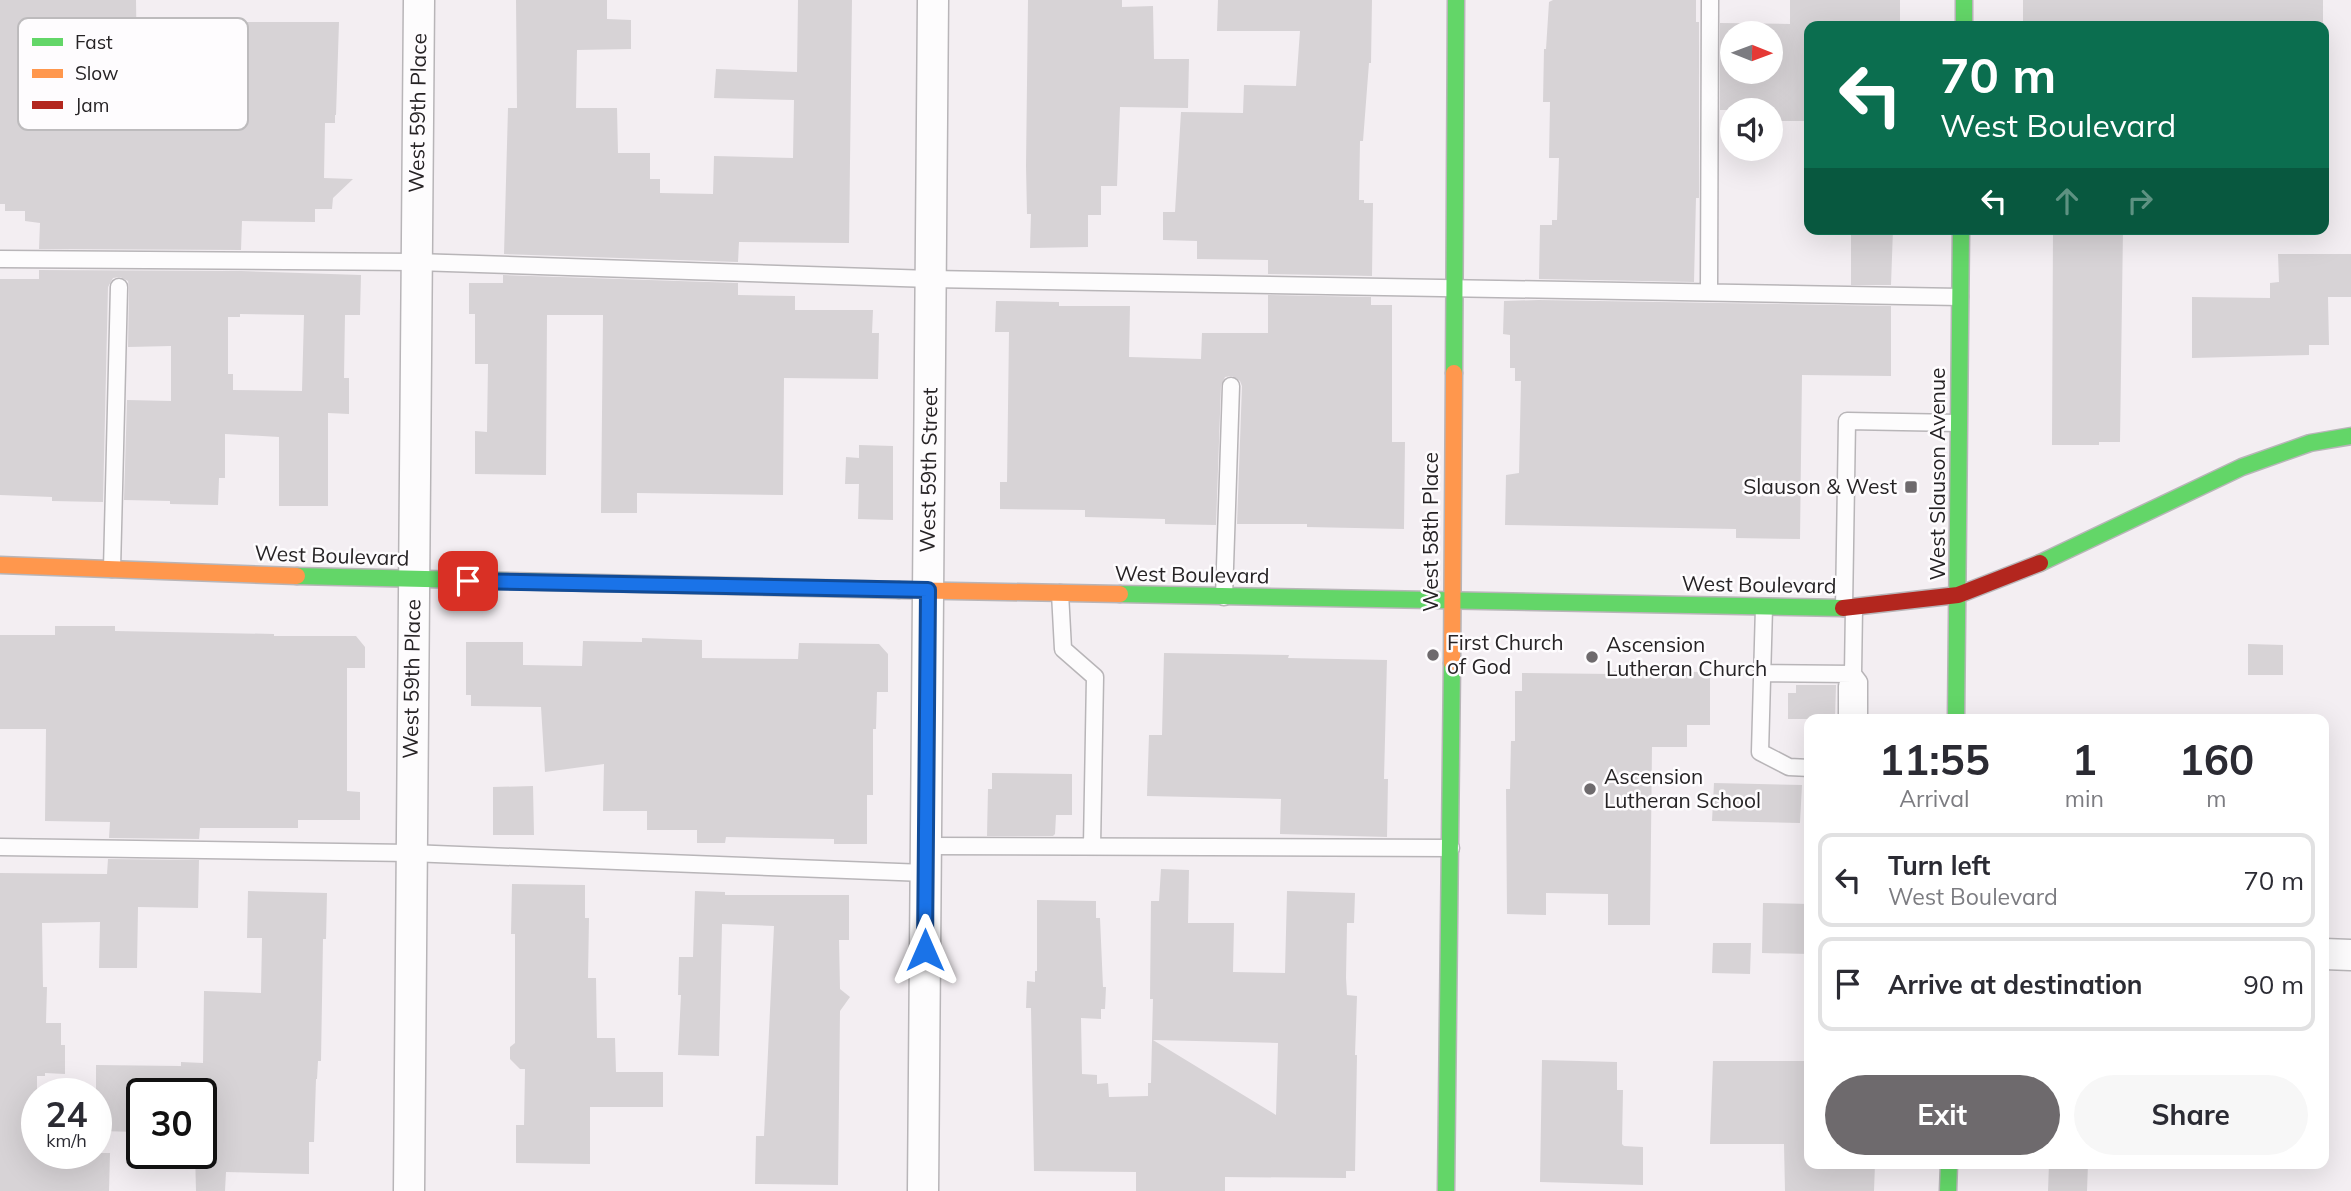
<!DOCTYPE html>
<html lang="en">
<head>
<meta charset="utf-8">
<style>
	body { margin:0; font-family:Mulish,sans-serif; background:#f7f7f7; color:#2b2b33; height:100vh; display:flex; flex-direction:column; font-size:26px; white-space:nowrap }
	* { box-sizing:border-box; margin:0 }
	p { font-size:23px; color:#7c7c81 }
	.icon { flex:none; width:38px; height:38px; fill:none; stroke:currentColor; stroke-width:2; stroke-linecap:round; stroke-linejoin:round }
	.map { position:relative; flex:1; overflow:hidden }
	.panel { position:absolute; left:1804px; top:714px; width:525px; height:455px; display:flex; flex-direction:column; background:#fff; border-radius:14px; box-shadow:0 7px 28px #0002 }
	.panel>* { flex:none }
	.hud { position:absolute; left:1804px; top:21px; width:525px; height:214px; border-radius:14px; box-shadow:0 7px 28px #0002; background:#0b6e4f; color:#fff; overflow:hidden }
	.needle { width:46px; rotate:91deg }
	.buttons { position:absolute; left:1720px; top:21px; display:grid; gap:14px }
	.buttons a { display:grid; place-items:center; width:63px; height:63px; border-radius:50%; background:#fff; box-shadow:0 7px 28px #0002; font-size:35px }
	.speed { position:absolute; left:21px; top:1078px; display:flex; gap:14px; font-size:35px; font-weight:700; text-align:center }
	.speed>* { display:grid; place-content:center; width:91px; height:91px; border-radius:50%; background:#fff; box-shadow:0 7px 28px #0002; line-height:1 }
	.speed small { font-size:18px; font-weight:400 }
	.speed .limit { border:4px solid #111; border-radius:10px; background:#fff; color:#111 }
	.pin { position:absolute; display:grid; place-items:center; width:60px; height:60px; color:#fff; margin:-30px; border-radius:14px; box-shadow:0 4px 10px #0006 }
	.me { position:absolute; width:77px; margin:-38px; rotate:0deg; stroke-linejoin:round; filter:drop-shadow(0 0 5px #0008) }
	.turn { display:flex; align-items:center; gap:24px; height:147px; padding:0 21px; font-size:32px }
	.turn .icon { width:91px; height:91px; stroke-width:2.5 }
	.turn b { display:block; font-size:49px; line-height:60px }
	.lanes { display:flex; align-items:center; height:66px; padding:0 21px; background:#0003; justify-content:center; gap:35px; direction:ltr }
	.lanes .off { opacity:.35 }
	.eta { display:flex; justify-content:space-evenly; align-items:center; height:119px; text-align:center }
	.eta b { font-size:42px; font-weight:700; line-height:49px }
	.button { display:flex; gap:14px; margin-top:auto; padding:14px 21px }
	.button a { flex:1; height:80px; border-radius:42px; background:#6e6a6d; color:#fff; font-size:28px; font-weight:700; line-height:80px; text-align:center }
	.button a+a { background:#f7f7f7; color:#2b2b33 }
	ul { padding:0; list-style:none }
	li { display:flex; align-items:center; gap:21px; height:94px; margin:0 14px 10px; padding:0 7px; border:4px solid #e1e1e2; border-radius:14px }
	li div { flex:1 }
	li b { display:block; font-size:26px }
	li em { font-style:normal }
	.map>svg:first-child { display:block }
</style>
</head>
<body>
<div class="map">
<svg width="2351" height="1191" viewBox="0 0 2351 1191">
	<rect width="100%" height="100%" fill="#f3eef2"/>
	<path fill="#d7d3d6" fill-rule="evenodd" d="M0,0H136L137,69H150V95L210,96V22H339L336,115H335V123H325L324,178L353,179L333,198L332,209H315V222L242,221L241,250L39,249L40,223L25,221V211H5V204H0Z
		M516,0H607V19L631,20V49L577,50L576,108H617L618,153H650V179H660V193L713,194L714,156L793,158L794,100L714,98L716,69L797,72L798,0H852L849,243L739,242L738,262L504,254L508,108H517Z
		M1028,0H1122V7L1153,6L1154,59H1189L1188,108L1120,107L1117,186H1101V215H1088V247L1030,248L1031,214H1027L1026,166Z
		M1218,0H1372L1371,63H1369L1363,141H1360L1359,200H1364V203H1373L1372,276L1268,274V260L1197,259V241L1163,240V212H1175L1181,112L1243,113L1244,85L1296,86L1300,31H1217Z
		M1553,0H1696V22H1699V198H1696L1694,282L1539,279L1540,225H1552V220H1557L1559,158H1549L1550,102H1543L1544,49H1546L1549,2Z
		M1790,0H1900V26H1810V121H1771V110H1720V23L1790,24ZM1732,33H1771V72H1732Z
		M2023,0H2323V26H2023Z
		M1851,229H1893L1891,285H1851Z
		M2053,229H2123L2120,442H2099V445H2052Z
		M2278,254H2351V297H2328L2329,345H2309V355L2192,358V297L2270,298V283L2279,282Z
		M39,270L241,271L361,275L360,315H345L344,378H349V414L328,413V506H279V437L225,434V478H219L218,505L170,504V501L124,500L127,400L171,401V346L128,347L129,287L128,281L120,277L113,278L108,287L103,502L52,501V497L0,495V279H39ZM240,314L304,315L302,391L233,390V374H228V317H240Z
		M503,275L738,283V295L795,296V310H873L872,333H879L878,379L784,378L783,495L637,493V513H601L603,315H547L546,475L475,474V431L487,432L488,364H475V314H469V283H503Z
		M1268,295L1371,297V305H1392V442H1405L1404,529L1307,527V524H1237L1242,386L1240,381L1232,376L1225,377L1221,386L1216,525L1165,524V519L1085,517V510L1000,509V482H1007L1009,332H995L996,301L1059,302V306H1130L1129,357L1201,359L1202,333H1268Z
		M1539,300L1891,306V376L1802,375L1800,539L1736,538V529L1505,525L1506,475L1519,473L1521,381H1515V368H1510V335L1503,334L1504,301Z
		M859,445L893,446V520L858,519L859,484H845L846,457L859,458Z
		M55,626H115V631L274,634V636H356L365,647V668H347V791L360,792V820H298V828H200L199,839L109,838L110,822L45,821L46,729H0V635H55Z
		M642,638L702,640V658L798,659L799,643L879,644L888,654V692H877L876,729H873V795H867V844H834V839L726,837L725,843H697V830H647V811H603L604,764L545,772L541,707L471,706V695H466V642H523V665L582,666L583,641L642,642Z
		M2248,644L2283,645V675H2248Z
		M1164,653L1289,655L1288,658L1387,660L1384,779H1388L1387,837L1280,834L1281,799L1147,796L1149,735H1162Z
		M1614,671L1710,672V725H1687V747H1652L1650,925H1608V894L1546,893V915L1507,914L1506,789H1510L1511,741H1515V691H1522V673L1614,674Z
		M1796,685H1836L1835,719H1788V693H1796Z
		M992,773L1072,774V815H1056L1055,834L1053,836H987L988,789H992Z
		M1714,783L1802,785L1800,823L1712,821Z
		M533,786L534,835H493V787Z
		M108,859L199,860L198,908L138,907L137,968H99L100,922L42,923L43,987H47L46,1023H61V1045H65V1074L45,1073V1076H37V1153H110L109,1191H0V873L107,874Z
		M1161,869L1189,870L1188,923H1234L1233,972L1285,973L1287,891L1355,893L1354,923H1347L1346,978L1347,995L1357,996L1355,1055H1357L1355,1171H1346V1178L1225,1177V1191H1136V1172L1034,1171L1031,1008H1026L1027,981L1035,982V971H1037V900L1096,901V918H1100L1103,987H1106L1105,1009H1101V1019L1081,1018L1082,1074L1097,1075V1084L1108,1083L1109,1097L1148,1096V1083H1151L1152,1040L1153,999H1150L1151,901H1159ZM1153,1040L1278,1043L1276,1115Z
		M512,884L585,885V918H589L588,978H596L597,1038H615L616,1072H663V1107H590V1164L516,1163V1125H524L525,1069H520L510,1059V1047L515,1043V934H511Z
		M248,891L327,893L326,939H323L321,1061H318L317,1079H316L314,1142H309V1174L226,1172L225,1191H196L195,1153H201V1094H142V1132L96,1131V1065L181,1066V1062L203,1063L204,991L261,993L262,938H247Z
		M695,891L725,892V895H849V940H839L840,989L850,997L840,1011L838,1185L755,1184L756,1136H764L774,926L722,924L719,1056L678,1055L681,995H678L679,957H693Z
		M1763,903L1810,904V954L1762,953Z
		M1713,943H1751L1750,974L1712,973Z
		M1542,1060L1617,1062V1090H1623L1622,1144L1624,1146L1643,1147V1185L1540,1182Z
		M1713,1061H1810V1164H1875L1874,1191H1785L1784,1144H1710Z
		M2049,1164H2088L2087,1191H2048Z"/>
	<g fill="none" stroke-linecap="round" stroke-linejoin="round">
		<g stroke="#b8b5b8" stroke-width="19">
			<path id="lane" d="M0,259L416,262L931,279L1960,297
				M1709,292L1710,0
				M112,569L119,287
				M1060,593L1063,649L1095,677L1092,846
				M1224,597L1231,386
				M1764,607L1760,752L1789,767L1810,768
				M1854,607L1853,674L1859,682V719
				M1844,608L1847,421L1958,423
				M1762,673L1853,674
				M1847,719V686L1859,682
				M925,846L1451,848
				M0,847L410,853L925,873"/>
		</g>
		<g stroke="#b8b5b8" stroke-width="33">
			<path id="street" d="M2324,954L2351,955
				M409,1191L419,0
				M923,1191L933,0"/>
		</g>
		<g stroke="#b8b5b8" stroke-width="19">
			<path id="fast" d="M1964,0V26
				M1454,373L1456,0
				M2040,563L2242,467L2310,443L2351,436
				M297,576L899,590
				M1120,594L1843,608
				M1956,719L1961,229
				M1446,1191L1452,663
				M1948,1191L1949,1164"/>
		</g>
		<g stroke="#b8b5b8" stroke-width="19">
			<path id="slow" d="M0,565L297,576
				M899,590L1120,594
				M1452,663L1454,373"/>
		</g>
		<g stroke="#b8b5b8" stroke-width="19">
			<path id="jam" d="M1843,608L1958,595L2040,563"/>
		</g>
		<use href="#lane" stroke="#fdfcfd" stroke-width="16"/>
		<use href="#street" stroke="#fdfcfd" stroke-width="30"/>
		<use href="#fast" stroke="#63d668" stroke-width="16"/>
		<use href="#slow" stroke="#ff974d" stroke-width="16"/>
		<use href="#jam" stroke="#b3261e" stroke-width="16"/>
	</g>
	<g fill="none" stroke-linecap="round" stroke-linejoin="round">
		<g stroke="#114b97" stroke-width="18">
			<path id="route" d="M468,581L928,590L925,950"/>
		</g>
		<use href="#route" stroke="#1a73e8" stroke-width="12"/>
	</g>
	<g fill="#6e6a6d" stroke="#fefcfe" stroke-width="2.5">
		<rect x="1904" y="480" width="14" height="14" rx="3.5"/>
		<circle cx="1433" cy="655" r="7"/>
		<circle cx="1592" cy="657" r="7"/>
		<circle cx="1590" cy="789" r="7"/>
	</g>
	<g text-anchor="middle" stroke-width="5" stroke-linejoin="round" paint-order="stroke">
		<g font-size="21" fill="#262325" stroke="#fefcfe">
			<text transform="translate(418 113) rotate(-89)" y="7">West 59th Place</text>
			<text transform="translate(929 470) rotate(-89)" y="7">West 59th Street</text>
			<text transform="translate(1938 474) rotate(-90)" y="7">West Slauson Avenue</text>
			<text transform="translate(1431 532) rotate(-90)" y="7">West 58th Place</text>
			<text transform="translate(332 556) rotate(2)" y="7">West Boulevard</text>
			<text transform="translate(1192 575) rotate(1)" y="7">West Boulevard</text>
			<text transform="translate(1759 585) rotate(1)" y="7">West Boulevard</text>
			<text transform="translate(412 679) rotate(-89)" y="7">West 59th Place</text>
		</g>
		<g font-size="21" fill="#262325" stroke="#fefcfe" text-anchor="start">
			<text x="1897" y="494" text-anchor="end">Slauson &amp; West</text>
			<text x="1447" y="650">First Church<tspan x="1447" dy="24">of God</tspan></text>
			<text x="1606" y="652">Ascension<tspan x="1606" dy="24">Lutheran Church</tspan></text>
			<text x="1604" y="784">Ascension<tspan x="1604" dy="24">Lutheran School</tspan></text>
		</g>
	</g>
	<rect x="18" y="18" width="230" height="112" rx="10" fill="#fefcfe" stroke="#bdbbbd" stroke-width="2"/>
	<rect x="32" y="38" width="31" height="8" fill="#63d668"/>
	<rect x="32" y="69" width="31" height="9" fill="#ff974d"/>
	<rect x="32" y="101" width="31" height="8" fill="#b3261e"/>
	<g font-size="19" fill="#262325">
		<text x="75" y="49">Fast</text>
		<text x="75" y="80">Slow</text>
		<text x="75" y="112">Jam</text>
	</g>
</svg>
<div class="buttons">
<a><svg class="needle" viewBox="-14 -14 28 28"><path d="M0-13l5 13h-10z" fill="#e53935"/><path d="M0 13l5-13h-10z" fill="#7c7c81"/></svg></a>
<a><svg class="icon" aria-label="sound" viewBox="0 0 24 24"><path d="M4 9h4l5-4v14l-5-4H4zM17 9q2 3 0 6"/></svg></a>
</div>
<div class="speed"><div>24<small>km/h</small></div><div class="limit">30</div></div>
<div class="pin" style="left:468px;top:581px;background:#d93025"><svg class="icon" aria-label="arrive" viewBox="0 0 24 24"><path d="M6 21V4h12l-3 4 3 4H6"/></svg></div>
<svg class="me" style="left:925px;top:950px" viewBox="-20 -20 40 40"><path d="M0-17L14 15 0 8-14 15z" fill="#1a73e8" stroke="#fff" stroke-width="4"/></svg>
<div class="hud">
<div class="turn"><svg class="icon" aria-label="left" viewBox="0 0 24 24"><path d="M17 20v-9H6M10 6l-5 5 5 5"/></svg><div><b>70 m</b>West Boulevard</div></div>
<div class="lanes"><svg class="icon" aria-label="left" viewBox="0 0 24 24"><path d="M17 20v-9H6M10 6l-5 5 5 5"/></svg><svg class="icon off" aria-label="ahead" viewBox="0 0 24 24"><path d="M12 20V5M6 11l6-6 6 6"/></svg><svg class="icon off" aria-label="right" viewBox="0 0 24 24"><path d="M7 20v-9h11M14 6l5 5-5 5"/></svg></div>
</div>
<section class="panel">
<div class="eta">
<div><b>11:55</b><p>Arrival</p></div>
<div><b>1</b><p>min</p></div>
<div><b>160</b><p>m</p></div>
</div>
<ul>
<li><svg class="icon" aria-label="left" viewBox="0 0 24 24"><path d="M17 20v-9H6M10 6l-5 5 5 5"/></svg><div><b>Turn left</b><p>West Boulevard</p></div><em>70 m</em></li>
<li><svg class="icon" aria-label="arrive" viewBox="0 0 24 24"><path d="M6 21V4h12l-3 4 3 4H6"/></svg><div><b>Arrive at destination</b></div><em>90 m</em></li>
</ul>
<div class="button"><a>Exit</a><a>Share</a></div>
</section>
</div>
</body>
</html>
